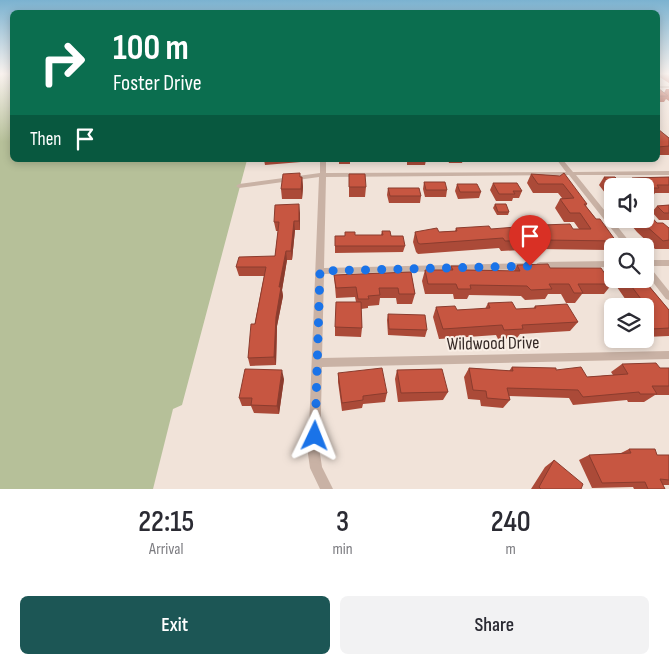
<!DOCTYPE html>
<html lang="en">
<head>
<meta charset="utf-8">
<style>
	body { margin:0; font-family:"Sofia Sans Condensed",sans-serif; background:#f2f2f3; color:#2b2b33; height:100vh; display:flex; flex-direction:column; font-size:19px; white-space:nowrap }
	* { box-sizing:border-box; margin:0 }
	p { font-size:16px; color:#7c7c81 }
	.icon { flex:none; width:28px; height:28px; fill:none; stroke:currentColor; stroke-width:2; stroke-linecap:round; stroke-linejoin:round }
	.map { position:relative; height:489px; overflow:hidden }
	.details { display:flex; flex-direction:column; background:#fff; flex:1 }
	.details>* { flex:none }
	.top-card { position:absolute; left:10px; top:10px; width:650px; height:152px; border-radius:8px; box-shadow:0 2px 8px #0003; background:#0b6e4f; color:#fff; overflow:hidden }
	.buttons { position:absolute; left:604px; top:178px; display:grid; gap:10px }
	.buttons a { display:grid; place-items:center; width:50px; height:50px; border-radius:8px; background:#fff; box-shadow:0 2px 8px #0003; font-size:25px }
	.pin { position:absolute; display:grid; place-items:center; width:42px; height:42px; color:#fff; margin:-51px -21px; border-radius:50% 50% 50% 0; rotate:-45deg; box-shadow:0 0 5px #0007 }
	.pin .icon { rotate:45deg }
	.me { position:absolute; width:55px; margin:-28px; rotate:2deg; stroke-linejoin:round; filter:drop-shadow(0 0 4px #0008) }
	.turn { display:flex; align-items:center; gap:18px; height:105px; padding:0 20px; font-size:22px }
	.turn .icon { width:65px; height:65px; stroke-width:2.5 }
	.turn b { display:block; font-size:35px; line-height:42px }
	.then { display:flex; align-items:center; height:48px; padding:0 20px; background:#0003; gap:10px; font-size:19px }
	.eta { display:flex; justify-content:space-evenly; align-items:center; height:85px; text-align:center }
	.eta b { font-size:30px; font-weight:600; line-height:35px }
	.button { display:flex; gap:10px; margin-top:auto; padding:10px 20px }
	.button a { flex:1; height:58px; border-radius:8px; background:#1c5655; color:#fff; font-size:20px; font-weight:600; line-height:58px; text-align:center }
	.button a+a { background:#f2f2f3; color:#2b2b33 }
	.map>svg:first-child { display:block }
</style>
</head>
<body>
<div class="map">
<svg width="669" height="489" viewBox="0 0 669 489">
	<rect width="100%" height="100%" fill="#f1e3d9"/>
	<path fill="#b6c099" d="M0,74H12V160H247L182,405L173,409L153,489H0Z"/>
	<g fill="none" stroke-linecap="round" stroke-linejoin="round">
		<path fill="#c9b2a5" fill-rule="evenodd" d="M658,86H669V88H658Z
			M320,160H326V173L566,172L557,160H563L573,172L669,171V175H576L633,246H625L569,175L326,177L324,268L526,263L529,264L530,266L529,268L526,269L324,274L322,358L669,351V359L322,367L320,454L322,467L333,489H320L310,468L308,454L319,177L239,188L236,186L239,184L320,173Z
			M645,260H669V266H649L669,291V300L666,299L645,272Z
			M612,261V267L540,268L537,267L536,265L537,263L540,262Z"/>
	</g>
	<path fill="#ab4a38" d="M658,74H669V83L658,76Z
		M658,88L664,93L666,89H669V101L666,99L664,102H658Z
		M658,129L669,138V155H658Z
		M264,160H302L301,162L265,165Z
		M339,160H350V164H339Z
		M403,160H426L425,165H407V162H404Z
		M448,160H463L462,163H449Z
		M521,160H544L543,162H522Z
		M582,160H605L604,162H583Z
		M349,174L366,187L365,197H349Z
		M531,174L560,176L587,204L586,206L596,219L616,241L608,250L539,249L501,251L499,248L418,254L416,252L413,242L415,232H439L455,231L456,228L491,229H579L574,222H564L555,208L560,199L562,198L558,193H533L527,183Z
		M300,177H302L303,187L302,199H282L281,189Z
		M604,177L612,186V202L599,185Z
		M669,177V193H655L653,196H645V186H626L632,178Z
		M424,182L447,190L446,197H425L423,189Z
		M493,183L522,191L519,198H513L512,201H496L490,190Z
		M457,184L481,192L479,198L458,199L455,191Z
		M388,188L421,196L420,203H389L387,195Z
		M495,204L509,212L508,215H497L493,208Z
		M669,205V220H659L652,212L657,206Z
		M300,213V230H295L292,260H287L282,290L283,296L277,326L276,365L250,366L248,358L264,276H239L236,267L275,256L278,231H276L274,222Z
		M626,219H645L669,228V249H655L637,232Z
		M382,231L405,246L403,252L335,253V236L381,235Z
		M612,262V279H643L669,310V336L645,337V306H630L606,271Z
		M517,265L550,268L612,284L604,294H582L575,303H566L561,294H548L545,299L525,300L521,296L469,295L467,299H454L453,294H425L422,281L425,270H450L451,266L465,270L514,271Z
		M411,272L415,294L412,304H397L396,298H380L379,305L368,306V308L361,309L362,328L361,337L335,336V327L356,302L355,297L336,298L334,275Z
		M488,303L516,309H533L535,306L578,322L570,331L520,334L517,338L498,339L496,335L439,339L433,317L436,307L457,310L485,309Z
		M388,314L427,330L425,337L388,335L387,320Z
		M622,364L660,368H669V395H655L644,402H628L627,400L573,405L569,398L509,396L510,400L503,408L481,406L480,400L468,399L464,377L469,368L509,371L512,367L556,370L587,377L613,375L611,372Z
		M397,370L448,392L443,400L398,402L395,379Z
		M338,373L387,393L385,402L363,404L362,408L342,411L338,382Z
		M284,379L279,414L254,413L251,406H242L239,398Z
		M629,449L657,455H669V485H663L665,489H634L633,487L592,488L579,460L589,455L619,454Z
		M554,460L581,489H531L545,467Z"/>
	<path fill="#8b3c2e" d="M302,177L303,187L302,199L301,189Z
		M299,204L300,213V230L299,221Z
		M294,221L295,230L292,260L291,251Z
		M286,251L287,260L282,290L283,296L277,326L276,365L274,357L276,317L279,287Z
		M282,370L284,379L279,414L277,406Z"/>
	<path fill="#c75641" stroke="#8b3c2e" d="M658,88L668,96H658Z
		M658,129L669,138V146L658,147Z
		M300,173V177H302L301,189H281L283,174Z
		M564,173L587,204H584L596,219H600L616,241L545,240L505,241L503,238L420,244L418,243L415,232L437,228L439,232L457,231L456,228L489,226L491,229L542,225L570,224L573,229H591L580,213H570L560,199L574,198L563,184H538L531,174L560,176Z
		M349,174H365L366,187H349Z
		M604,177H615L624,186L612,187Z
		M669,177V185H657L659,188H645V186H640L632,178Z
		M424,182H445L447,190H426Z
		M493,183H517L522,191H513L515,194H499Z
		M457,184H477L481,192H460Z
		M388,188H419L421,196H390Z
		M299,204V221H294L291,251H286L279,287H281L276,317L274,357L248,358L251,324H255L266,267H236L239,257L275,256L279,222H274L275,205Z
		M495,204H506L509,212H498Z
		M669,205V213H664L657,206Z
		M645,210L657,223H663L669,228V240L663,241L644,224L639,219H645Z
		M382,231H390L391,236H403L405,246H335V236H345V232H355V235H383Z
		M548,264L550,268H601L612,284H578L583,293H574L569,284H549L552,289L531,290L527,286L470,285L471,289H458L456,284H428L425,270H453L451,266H463L465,270L520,271L517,265Z
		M411,272L415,294H399L398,288H379L380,295L368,296L369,299H358L356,287L336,288L334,275Z
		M626,279H643L669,310V328L651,329L645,321V306H643L637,299H641Z
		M336,302H361L362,328L335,327Z
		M512,302L516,309L536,308L535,306L567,304L578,322L522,325L523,329L504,330L502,325L443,329L436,307L455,306L457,310L490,308L488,303Z
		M388,314L425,315L427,330L389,329Z
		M656,363L660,368H669V386H652L657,394H640L639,392L583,397L578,390L507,388L510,400L487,398L486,391L473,390L469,368L513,371L512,367L556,368V370L581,367L587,377L628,374L622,364Z
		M382,368L387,393L363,396V400L342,403L338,373Z
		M245,369L282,370L277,406L251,405L252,398H239Z
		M442,369L448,392L401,393L397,370Z
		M629,449H655L657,455H669V480L660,479L665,489H648L645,482L602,483L589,455L631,453Z
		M554,460L583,484L581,489H541L539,487Z"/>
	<linearGradient id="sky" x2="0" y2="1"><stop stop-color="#7bb2d0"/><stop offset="0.52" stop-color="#f9f2ee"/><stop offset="1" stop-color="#f9f2ee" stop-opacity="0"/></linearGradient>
	<rect width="669" height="142" fill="url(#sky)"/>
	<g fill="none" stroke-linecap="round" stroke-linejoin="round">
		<path stroke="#1a73e8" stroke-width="9" stroke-dasharray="0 16.2" d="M315,436L320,271L530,266"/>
	</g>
	<g text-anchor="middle" stroke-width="4" stroke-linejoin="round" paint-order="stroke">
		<g font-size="18" fill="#352926" stroke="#f9eee5">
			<text transform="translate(493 343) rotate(-1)" y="6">Wildwood Drive</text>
		</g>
	</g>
</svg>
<div class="buttons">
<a><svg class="icon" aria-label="sound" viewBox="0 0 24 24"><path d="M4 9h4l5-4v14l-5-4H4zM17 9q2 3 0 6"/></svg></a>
<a><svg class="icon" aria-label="search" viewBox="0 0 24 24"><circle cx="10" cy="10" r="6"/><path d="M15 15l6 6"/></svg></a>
<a><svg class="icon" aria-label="layers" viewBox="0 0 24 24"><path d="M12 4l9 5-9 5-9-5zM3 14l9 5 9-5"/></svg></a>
</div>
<div class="pin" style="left:530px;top:266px;background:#d93025"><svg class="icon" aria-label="arrive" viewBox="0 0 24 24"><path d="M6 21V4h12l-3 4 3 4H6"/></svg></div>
<svg class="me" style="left:315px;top:436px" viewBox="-20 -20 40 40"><path d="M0-17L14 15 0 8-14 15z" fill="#1a73e8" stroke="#fff" stroke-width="4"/></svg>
<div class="top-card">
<div class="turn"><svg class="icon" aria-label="right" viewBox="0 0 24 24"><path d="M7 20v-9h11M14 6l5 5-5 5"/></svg><div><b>100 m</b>Foster Drive</div></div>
<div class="then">Then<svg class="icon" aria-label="arrive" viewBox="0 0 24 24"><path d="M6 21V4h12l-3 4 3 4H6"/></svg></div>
</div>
</div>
<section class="details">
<div class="eta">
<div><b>22:15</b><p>Arrival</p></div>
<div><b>3</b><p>min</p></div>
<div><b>240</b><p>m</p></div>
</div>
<div class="button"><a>Exit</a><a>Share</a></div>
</section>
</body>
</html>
